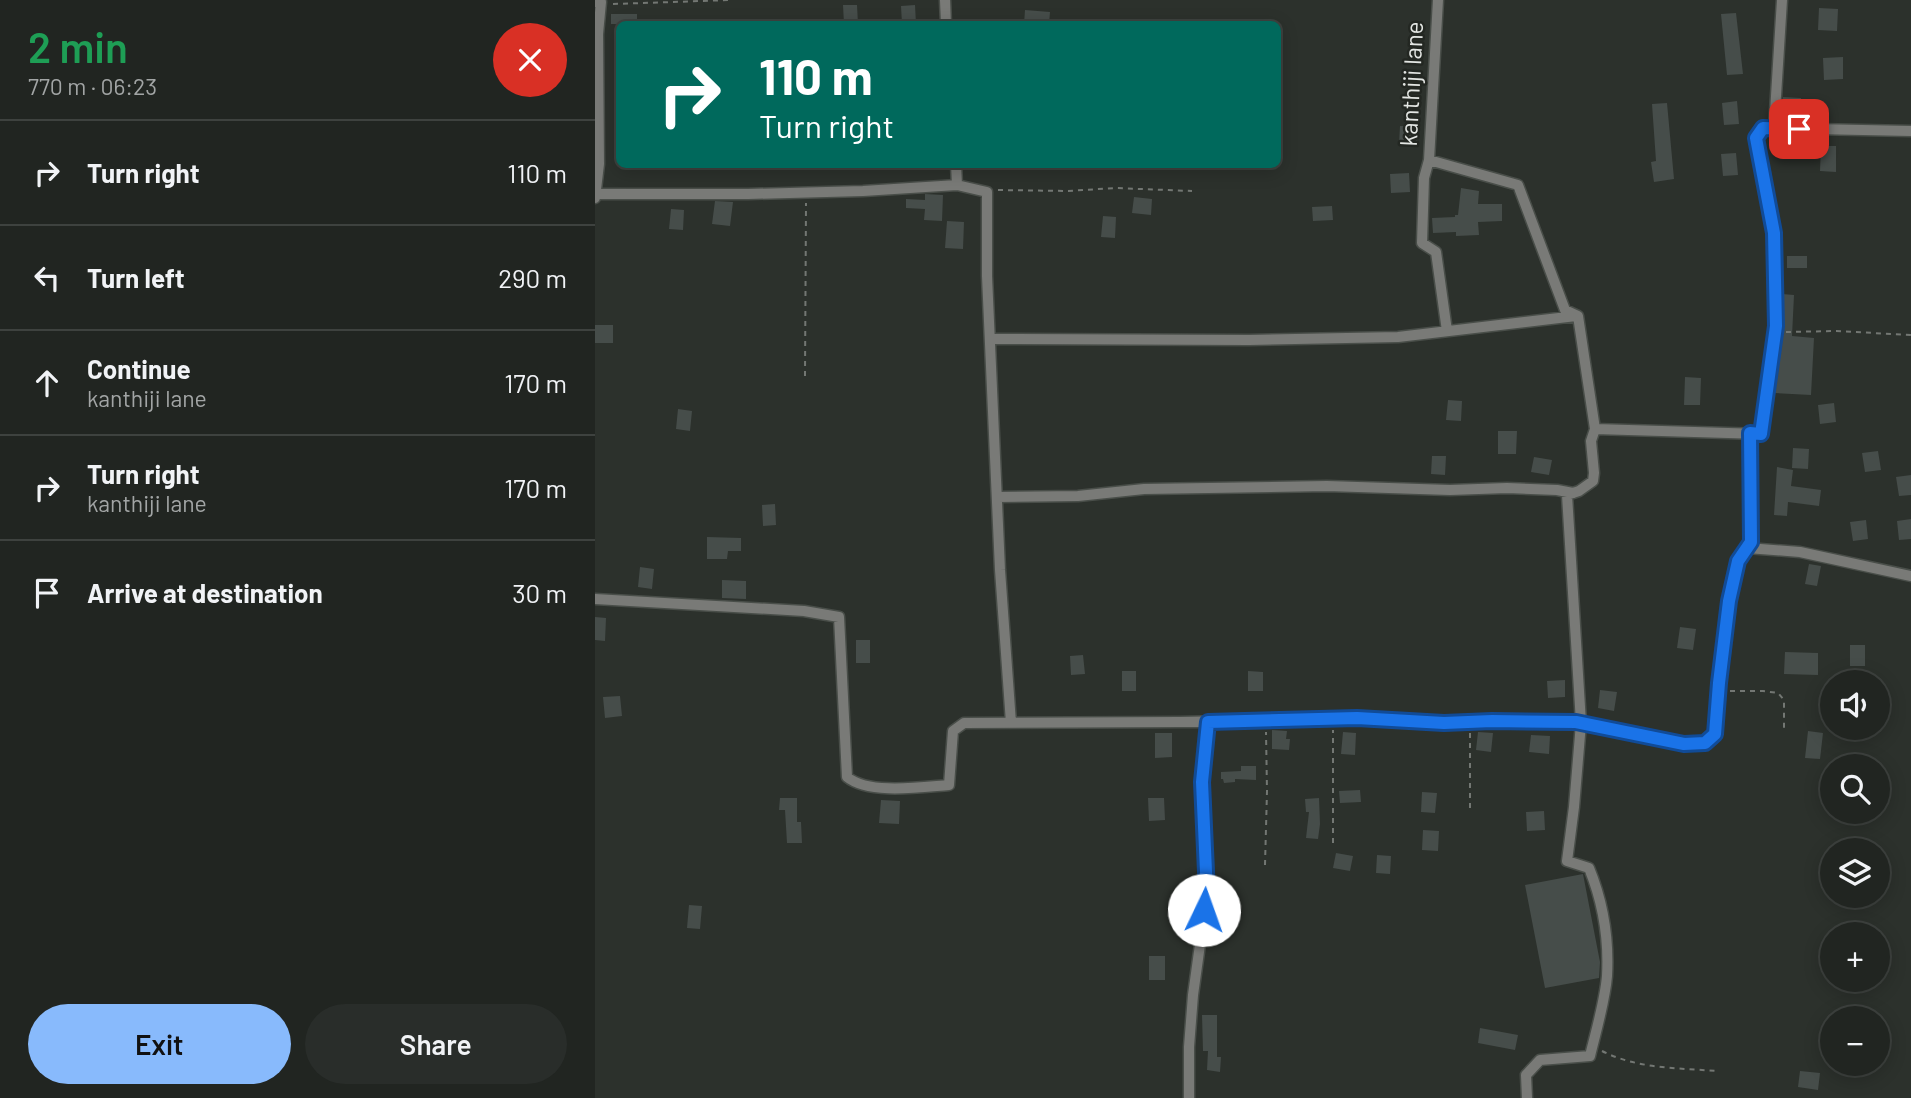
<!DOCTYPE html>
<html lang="en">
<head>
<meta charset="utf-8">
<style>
	body { margin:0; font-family:Barlow,sans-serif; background:#292d2a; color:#f1f3f6; height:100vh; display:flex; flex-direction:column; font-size:26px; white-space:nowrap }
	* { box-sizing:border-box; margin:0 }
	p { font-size:23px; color:#a2a5a5 }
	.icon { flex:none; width:38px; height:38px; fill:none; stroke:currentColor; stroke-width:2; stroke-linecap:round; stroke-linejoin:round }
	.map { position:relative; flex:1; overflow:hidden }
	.drawer { display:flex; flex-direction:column; background:#212521; width:595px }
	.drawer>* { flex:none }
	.guide { position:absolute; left:21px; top:21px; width:665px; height:147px; border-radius:10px; box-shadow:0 4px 18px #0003,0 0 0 2px #3e423f; background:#00695c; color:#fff; overflow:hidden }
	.buttons { position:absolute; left:1225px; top:670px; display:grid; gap:14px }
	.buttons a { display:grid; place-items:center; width:70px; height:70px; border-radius:50%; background:#212521; box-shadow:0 4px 18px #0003,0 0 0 2px #3e423f; font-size:35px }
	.pin { position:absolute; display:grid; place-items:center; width:60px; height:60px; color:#fff; margin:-30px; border-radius:14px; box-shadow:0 4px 10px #0006 }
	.me { position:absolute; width:77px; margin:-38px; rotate:3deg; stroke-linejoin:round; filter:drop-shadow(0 0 5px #0008) }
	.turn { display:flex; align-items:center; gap:24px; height:147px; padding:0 28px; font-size:32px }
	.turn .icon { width:91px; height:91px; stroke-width:2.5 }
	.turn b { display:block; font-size:49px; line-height:60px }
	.round { display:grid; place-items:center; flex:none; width:74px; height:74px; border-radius:37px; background:#292d2a }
	.head { display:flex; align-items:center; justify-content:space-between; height:119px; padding:0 28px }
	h1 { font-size:42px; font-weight:600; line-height:52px; color:#1e9e55 }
	.button { display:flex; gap:14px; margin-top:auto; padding:14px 28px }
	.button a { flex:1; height:80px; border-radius:42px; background:#88bafc; color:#111; font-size:28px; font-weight:600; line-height:80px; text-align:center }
	.button a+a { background:#292d2a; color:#f1f3f6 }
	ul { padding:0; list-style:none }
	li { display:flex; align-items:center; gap:21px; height:105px; padding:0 28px; border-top:2px solid #3e423f }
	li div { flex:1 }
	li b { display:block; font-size:26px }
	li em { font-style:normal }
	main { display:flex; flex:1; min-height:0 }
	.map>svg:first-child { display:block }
</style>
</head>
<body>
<main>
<section class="drawer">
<div class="head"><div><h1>2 min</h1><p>770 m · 06:23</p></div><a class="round" style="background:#d93025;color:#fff"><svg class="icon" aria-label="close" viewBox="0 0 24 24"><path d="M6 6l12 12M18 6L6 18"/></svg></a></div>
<ul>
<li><svg class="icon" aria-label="right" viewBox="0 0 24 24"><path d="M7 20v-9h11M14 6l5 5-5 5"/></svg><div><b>Turn right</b></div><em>110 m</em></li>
<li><svg class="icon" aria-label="left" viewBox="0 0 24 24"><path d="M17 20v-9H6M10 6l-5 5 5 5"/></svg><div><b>Turn left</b></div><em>290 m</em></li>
<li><svg class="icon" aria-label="ahead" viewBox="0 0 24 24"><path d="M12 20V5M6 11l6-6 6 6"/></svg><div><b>Continue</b><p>kanthiji lane</p></div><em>170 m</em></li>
<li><svg class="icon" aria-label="right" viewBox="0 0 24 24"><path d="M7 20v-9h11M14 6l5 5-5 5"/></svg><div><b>Turn right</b><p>kanthiji lane</p></div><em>170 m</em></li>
<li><svg class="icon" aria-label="arrive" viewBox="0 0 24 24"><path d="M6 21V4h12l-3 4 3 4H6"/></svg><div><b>Arrive at destination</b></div><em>30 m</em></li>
</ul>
<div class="button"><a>Exit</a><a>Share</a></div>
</section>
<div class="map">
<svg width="1316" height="1098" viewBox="0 0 1316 1098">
	<rect width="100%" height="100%" fill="#2c312c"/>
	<path fill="#464d4a" d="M248,5H262L263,24H249Z
		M320,5L321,24H307L306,6Z
		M1224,8L1243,9L1242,31L1223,30Z
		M430,10L455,12L454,24H429Z
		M1141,13L1148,74L1132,75L1126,14Z
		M16,14H42V24H16Z
		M1248,57V79L1229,80L1228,58Z
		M1188,97L1206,98L1205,120L1187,119Z
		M1142,101L1144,124L1129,125L1127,103Z
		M1072,103L1079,179L1059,182L1056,162L1061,161L1057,104Z
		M805,126L823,127L822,146L804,145Z
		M1226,146H1241V172L1225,171Z
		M1141,153L1143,175L1128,176L1126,154Z
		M814,173L815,192L796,193L795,174Z
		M866,188L884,191L883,204H907V221L883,222L884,235L861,236V232L838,233L837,218L860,217V215H863Z
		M330,194L348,195L347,221L329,220L330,209L311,208V199L330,200Z
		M539,197L557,199L556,215L537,213Z
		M120,201L138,202L135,226L117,224Z
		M737,206L738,220L718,221L717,207Z
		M76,209L89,210L88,230L74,229Z
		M508,216L521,217L520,238L506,237Z
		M352,221L369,222L368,249L350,248Z
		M1192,256H1212V268H1192Z
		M1187,294L1199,295L1197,336L1219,338L1216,395L1180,393L1187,327Z
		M0,325H18V343H0Z
		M1090,377L1106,378L1105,405H1089Z
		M853,400L867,401L866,421L851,420Z
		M1239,403L1241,422L1225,424L1223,405Z
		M83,409L97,411L95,431L81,429Z
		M903,431H922L921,454H903Z
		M1198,448L1214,449L1213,469L1197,468Z
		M1283,451L1286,470L1270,472L1267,453Z
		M837,456H851L850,475L836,474Z
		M939,457L957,460L954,475L936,472Z
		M1182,467L1198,470L1196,486L1226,490L1224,506L1193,502L1192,516L1179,515Z
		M1316,475V495L1304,496L1301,477Z
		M180,504L181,525L168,526L167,505Z
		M1316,519V539L1304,540L1302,521Z
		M1271,520L1273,539L1258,541L1255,522Z
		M112,537L146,538V551H133L132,559H112Z
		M1214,564L1226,566L1222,586L1210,584Z
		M45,567L59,569L57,589L43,587Z
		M127,580L151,581V599L127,598Z
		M0,617L11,618L10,641L0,640Z
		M1085,627L1101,629L1098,650L1082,648Z
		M261,640H275V663H261Z
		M1255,645H1270V666H1255Z
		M1190,652L1223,653V675L1189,674Z
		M488,655L490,674L476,675L475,656Z
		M527,671H541V691H527Z
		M653,671L668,672V691H653Z
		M970,680V697L953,698L952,681Z
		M1005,690L1022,692L1019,711L1003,708Z
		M25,696L27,716L10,718L8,697Z
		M677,730L692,731L691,739H695L694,750L677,749Z
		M1213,731L1228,733L1225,759L1210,758Z
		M748,732L761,733L760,755L746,754Z
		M883,732L898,733L896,752L881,750Z
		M560,733H577V757L560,758Z
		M936,735L955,736L954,754L934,752Z
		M646,766H661V780L640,779V782L629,783L628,779H626V772L646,771Z
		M765,790L766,802L745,803L744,791Z
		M827,792L842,793L840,813L826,812Z
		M185,798H202V822H206L207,843H192L190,810H184Z
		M553,798H569L570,820L554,821Z
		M724,798L725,824L723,839L711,838L714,812H711L710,799Z
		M286,800L305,801L304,824L284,823Z
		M949,811L950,830L932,831L931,812Z
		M828,830L844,831L843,851L827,850Z
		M741,853L758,856L755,871L738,868Z
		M782,855L796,856L795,874L781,873Z
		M988,874L1005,962L1004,978L950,988L930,885Z
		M94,905L107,906L105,929L92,928Z
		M554,956H570V980H554Z
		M607,1015H622V1057H626L625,1072L612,1070L613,1051H608Z
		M885,1028L923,1035L920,1050L883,1043Z
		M1205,1071L1225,1073L1223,1090L1203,1087Z"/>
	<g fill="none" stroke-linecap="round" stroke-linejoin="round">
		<g stroke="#494e49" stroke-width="13">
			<path id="street" d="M350,0L351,24
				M843,0L834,160L923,185L970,310L983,316L1000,429L1166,434L1180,326L1179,233L1161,138L1168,128L1316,131
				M0,2H6L3,34L4,164L0,198
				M1179,128L1187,0
				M834,160L829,178L827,243L841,252L852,331
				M361,164L362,185L392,192V276L405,570L416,723
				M2,194H153L268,191L362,185
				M395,339L654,340L803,337L981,316
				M402,497L483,496L549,489L732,486L855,490L912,488L962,490L978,493
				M1152,548L1205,552L1316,576
				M0,599L209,611L244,617L252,777C274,795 327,787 354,785L358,731L369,723L585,722L762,718L849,723L897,721L981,722L1089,744L1110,743L1120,734L1124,683L1134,601L1143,561L1156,542L1155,433
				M594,1098V1047L598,995L612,894L606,782L613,722
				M932,1098L931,1075L945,1060L995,1056C1001,1031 1010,1001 1012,976C1014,939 1008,902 994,868L972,861L979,807L986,723L972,495L984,491L998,481L999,473L996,441L1000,429"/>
		</g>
		<path stroke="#737773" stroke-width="2" stroke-dasharray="5 5" stroke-linecap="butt" d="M18,4L136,0
			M403,190L473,191L520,188L597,191
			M1191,332L1241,331L1316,335
			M210,376L211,203
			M1135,691H1168L1183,693L1189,700V731
			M875,733V810
			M738,843V730
			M670,865L672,791L671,732
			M1007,1051C1042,1069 1084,1068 1122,1071"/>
		<use href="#street" stroke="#797a77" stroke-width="10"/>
	</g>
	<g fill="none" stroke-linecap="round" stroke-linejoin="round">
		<g stroke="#114b97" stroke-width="18">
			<path id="route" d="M609,910L612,894L607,782L613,722L762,718L849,723L897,721L981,722L1089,744L1110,743L1120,734L1124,683L1134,601L1143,561L1156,542L1155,433L1166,434L1181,326L1179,233L1161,138L1168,128L1204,129"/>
		</g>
		<use href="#route" stroke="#1a73e8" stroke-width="12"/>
	</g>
	<g text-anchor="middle" stroke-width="5" stroke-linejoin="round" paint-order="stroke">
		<g font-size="24" fill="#e4e7e4" stroke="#232722">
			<text transform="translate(817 84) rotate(-87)" y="8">kanthiji lane</text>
		</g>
	</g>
</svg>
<div class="buttons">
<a><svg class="icon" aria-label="sound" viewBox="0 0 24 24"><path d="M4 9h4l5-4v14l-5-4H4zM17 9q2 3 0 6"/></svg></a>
<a><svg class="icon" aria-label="search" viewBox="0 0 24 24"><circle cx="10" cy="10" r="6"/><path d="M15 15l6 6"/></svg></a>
<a><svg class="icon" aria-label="layers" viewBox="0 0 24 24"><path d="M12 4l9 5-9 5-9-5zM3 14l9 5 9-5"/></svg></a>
<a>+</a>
<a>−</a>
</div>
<div class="pin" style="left:1204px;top:129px;background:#d93025"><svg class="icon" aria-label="arrive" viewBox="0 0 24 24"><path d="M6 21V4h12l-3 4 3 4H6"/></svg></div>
<svg class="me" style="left:609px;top:910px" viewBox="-20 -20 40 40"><circle r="19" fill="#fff"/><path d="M0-13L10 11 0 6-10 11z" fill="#1a73e8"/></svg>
<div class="guide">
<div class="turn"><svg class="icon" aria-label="right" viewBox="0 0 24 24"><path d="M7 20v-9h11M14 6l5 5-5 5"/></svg><div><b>110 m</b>Turn right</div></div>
</div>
</div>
</main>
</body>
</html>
